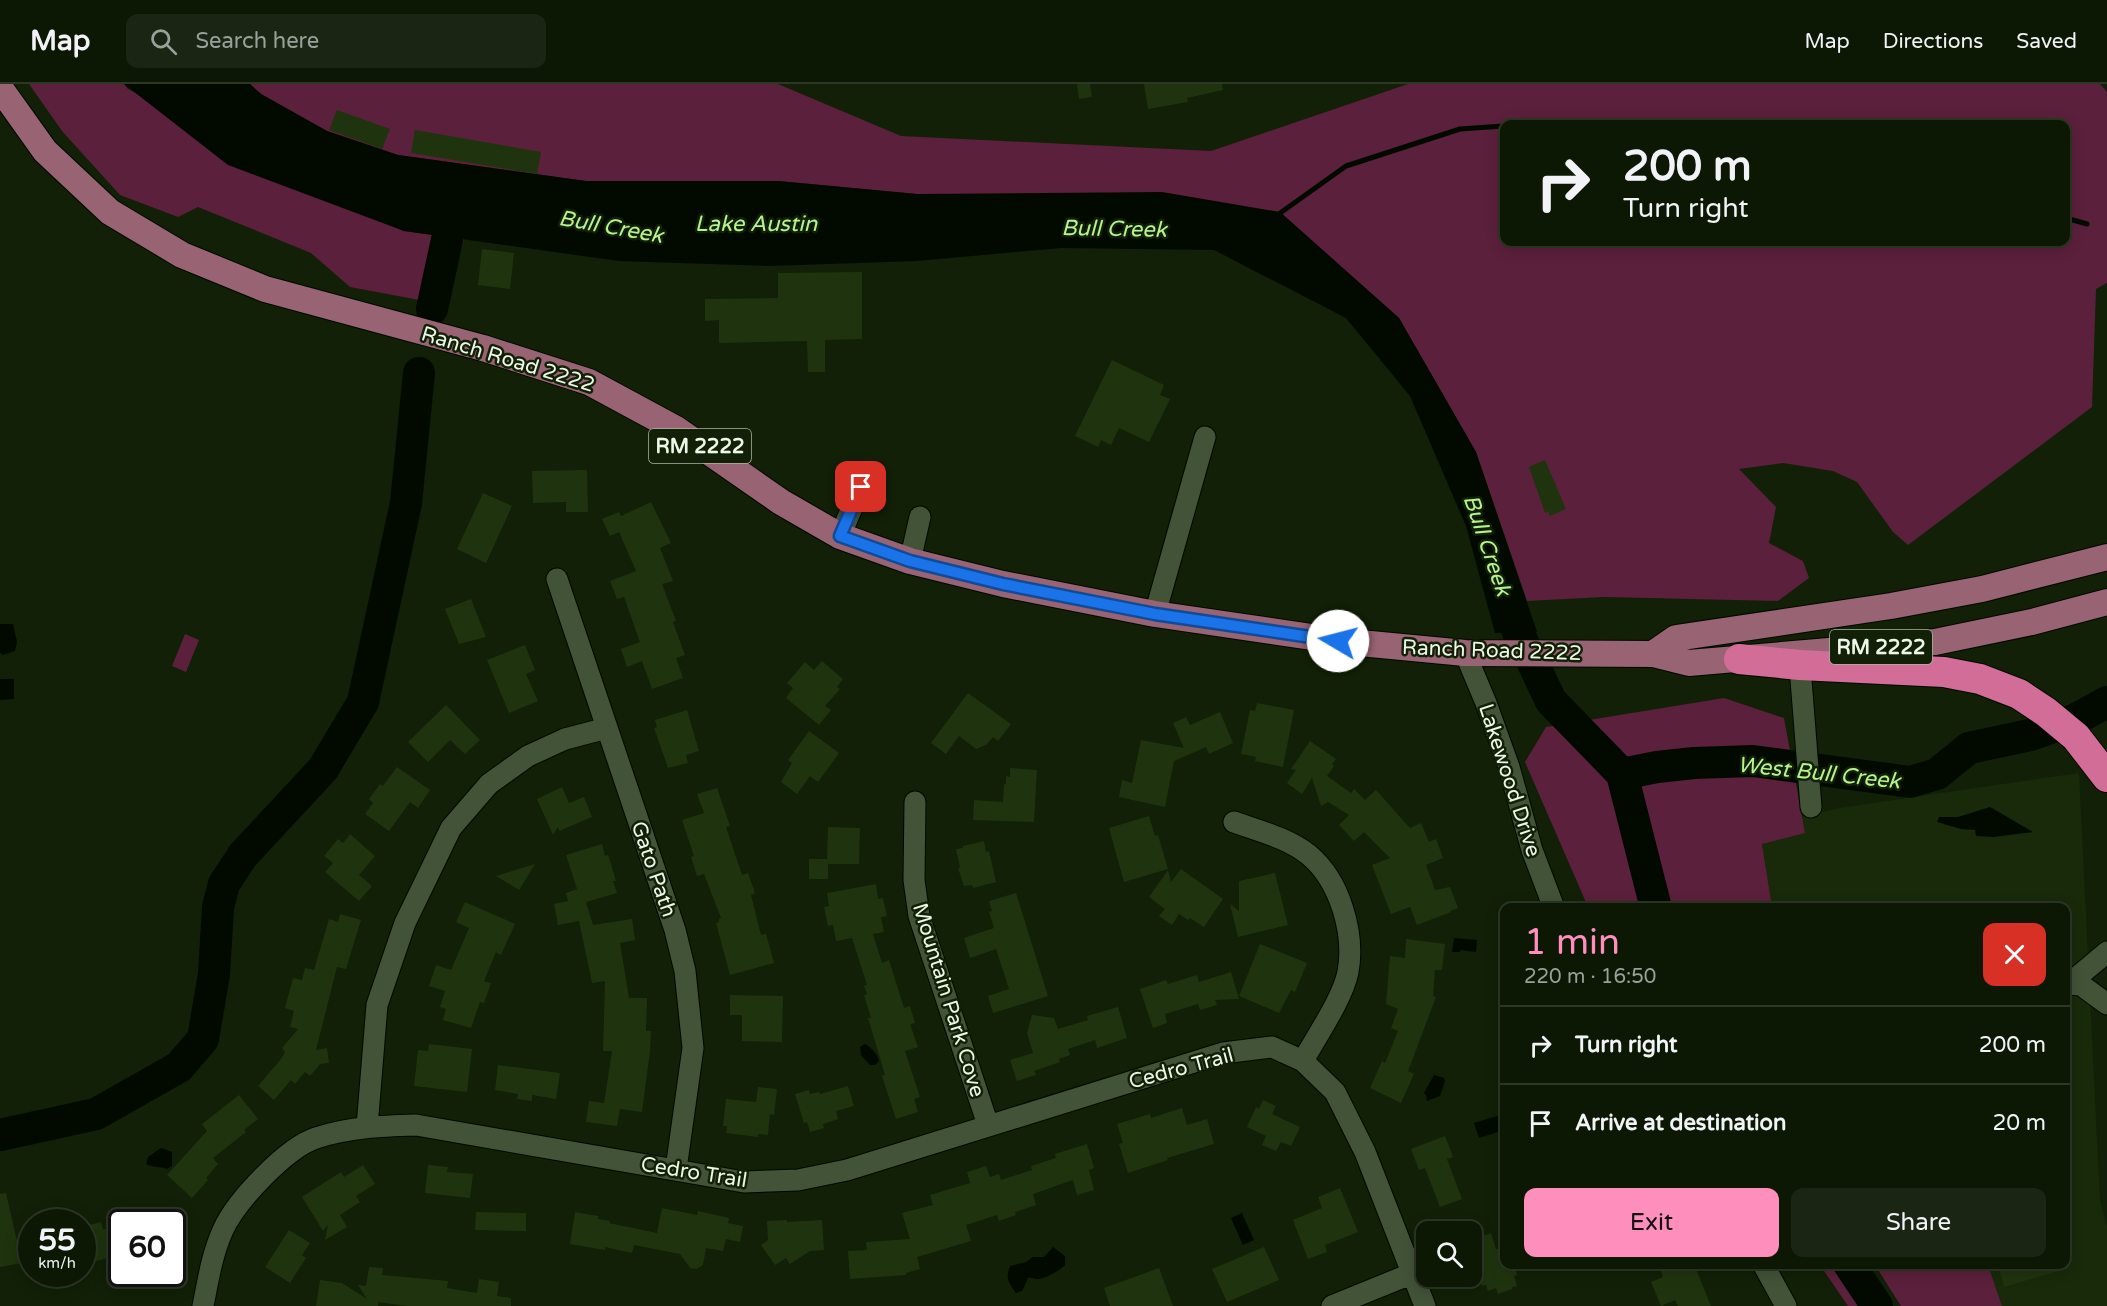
<!DOCTYPE html>
<html lang="en">
<head>
<meta charset="utf-8">
<style>
	body { margin:0; font-family:"Varela Round",sans-serif; background:#1b2513; color:#f1f3f6; height:100vh; display:flex; flex-direction:column; font-size:22px; white-space:nowrap }
	* { box-sizing:border-box; margin:0 }
	p { font-size:20px; color:#9aa09a }
	.icon { flex:none; width:33px; height:33px; fill:none; stroke:currentColor; stroke-width:2; stroke-linecap:round; stroke-linejoin:round }
	.map { position:relative; flex:1; overflow:hidden }
	.drawer { position:absolute; left:1500px; top:819px; width:570px; height:366px; display:flex; flex-direction:column; background:#0d1804; border-radius:12px; box-shadow:0 3px 15px #0003,0 0 0 2px #2d3726 }
	.drawer>* { flex:none }
	.banner { position:absolute; left:1500px; top:36px; width:570px; height:126px; border-radius:12px; box-shadow:0 3px 15px #0003,0 0 0 2px #2d3726; background:#0d1804; color:#f1f3f6; overflow:hidden }
	.fabs { position:absolute; left:1416px; top:1137px; display:grid; gap:12px }
	.fabs a { display:grid; place-items:center; width:66px; height:66px; border-radius:12px; background:#0d1804; box-shadow:0 3px 15px #0003,0 0 0 2px #2d3726; font-size:30px }
	.speed { position:absolute; left:18px; top:1125px; display:flex; gap:12px; font-size:30px; font-weight:700; text-align:center }
	.speed>* { display:grid; place-content:center; width:78px; height:78px; border-radius:50%; background:#0d1804; box-shadow:0 3px 15px #0003,0 0 0 2px #2d3726; line-height:1 }
	.speed small { font-size:15px; font-weight:400 }
	.speed .limit { border:3px solid #111; border-radius:9px; background:#fff; color:#111 }
	.pin { position:absolute; display:grid; place-items:center; width:51px; height:51px; color:#fff; margin:-26px; border-radius:12px; box-shadow:0 3px 9px #0006 }
	.me { position:absolute; width:66px; margin:-33px; rotate:278deg; stroke-linejoin:round; filter:drop-shadow(0 0 4px #0008) }
	.turn { display:flex; align-items:center; gap:21px; height:126px; padding:0 24px; font-size:27px }
	.turn .icon { width:78px; height:78px; stroke-width:2.5 }
	.turn b { display:block; font-size:42px; line-height:51px }
	.round { display:grid; place-items:center; flex:none; width:63px; height:63px; border-radius:12px; background:#1b2513 }
	.headline { display:flex; align-items:center; justify-content:space-between; height:102px; padding:0 24px }
	h1 { font-size:36px; font-weight:600; line-height:45px; color:#fe8ebc }
	.primary-button { display:flex; gap:12px; margin-top:auto; padding:12px 24px }
	.primary-button a { flex:1; height:69px; border-radius:12px; background:#fe8ebc; color:#111; font-size:24px; font-weight:600; line-height:69px; text-align:center }
	.primary-button a+a { background:#1b2513; color:#f1f3f6 }
	ul { padding:0; list-style:none }
	li { display:flex; align-items:center; gap:18px; height:78px; padding:0 24px; border-top:2px solid #2d3726 }
	li div { flex:1 }
	li b { display:block; font-size:22px }
	li em { font-style:normal }
	header { display:flex; align-items:center; gap:36px; box-sizing:border-box; height:84px; padding:0 30px; background:#0d1804; border-bottom:2px solid #2d3726 }
	header strong { font-size:28px }
	nav { display:flex; gap:33px; margin-inline-start:auto; font-size:21px }
	.search { width:420px; height:54px; background:#1b2513; display:flex; align-items:center; gap:15px; box-sizing:border-box; padding:0 21px; border-radius:12px; color:#9aa09a; font-size:22px }
	.map>svg:first-child { display:block }
</style>
</head>
<body>
<header>
<strong>Map</strong>
<div class="search"><svg class="icon" aria-label="search" viewBox="0 0 24 24"><circle cx="10" cy="10" r="6"/><path d="M15 15l6 6"/></svg>Search here</div>
<nav><a>Map</a><a>Directions</a><a>Saved</a></nav>
</header>
<div class="map">
<svg width="2107" height="1222" viewBox="0 0 2107 1222">
	<rect width="100%" height="100%" fill="#112006"/>
	<path fill="#182a0a" d="M2079,689L2100,1116L2107,1143V1222H2002L1988,1181L2066,1180V824L1772,823L1762,760L1805,749L1802,733L1839,724Z"/>
	<path fill="#5b203b" fill-rule="evenodd" d="M29,0H124L128,5L404,147L464,155L446,221L350,203L311,169L198,123L178,133L120,111L62,47Z
		M250,0H778L901,52L1211,67L1408,0H2100L2107,8V199L2096,205L2092,323L1908,461L1893,448L1857,398L1833,387L1783,379L1739,385L1776,423L1769,459L1803,477L1809,494L1778,517L1604,513L1527,517L1476,368L1399,234L1280,128L917,110L778,97H586L398,71L327,47L261,10ZM1504,40H2066V158H1504Z
		M185,550L199,556L186,588L172,582Z
		M1724,614L1784,634L1805,749L1762,760L1772,823H1588L1525,678L1546,643Z
		M1820,1181H1830L1856,1209L1863,1222H1848Z
		M1875,1181H1988L2002,1222H1901Z"/>
	<path fill="#020a00" d="M124,0H250L261,10L327,47L398,71L586,97H778L917,110L1162,108L1280,128L1399,234L1476,368L1537,548L1495,549L1466,442L1410,312L1346,234L1214,166L1061,164L916,177L770,182L619,177L404,147L228,81Z
		M0,540H13L17,558L15,567L3,571L0,569Z
		M0,595H14V615L0,616Z
		M1990,723L2033,748L1993,753L1976,752L1975,746L1961,745L1937,738L1939,733H1958Z
		M1454,854L1477,856L1476,868L1460,866V868H1452Z
		M865,960C870,962 878,971 879,977L875,981H870L861,971L860,963Z
		M1434,991L1444,994L1445,997L1440,1012L1427,1017L1426,1011L1424,1009Z
		M1504,1030V1046L1479,1054L1474,1039Z
		M161,1064L172,1068V1082L167,1085C160,1082 154,1084 146,1080L148,1073Z
		M1242,1129L1254,1156L1243,1161L1231,1134Z
		M1053,1163L1065,1172V1181C1061,1186 1044,1195 1038,1195C1035,1195 1032,1193 1028,1194L1022,1207L1016,1209C1009,1199 1005,1194 1010,1182L1026,1178L1033,1173H1044Z"/>
	<g fill="none" stroke-linecap="round" stroke-linejoin="round">
		<path stroke="#020a00" stroke-width="5" d="M1536,40H1556
			M1276,132L1346,82L1460,45L1504,42
			M2066,134L2087,140"/>
		<path stroke="#020a00" stroke-width="32" d="M432,225L456,114
			M1504,507L1518,548L1551,617L1622,690L1656,824
			M1622,690L1657,683L1694,679L1753,677L1910,698L1937,690L1969,664L2030,651L2074,636L2107,618
			M0,1051L96,1030L179,983L203,955L214,890L218,823L224,800L243,771L323,685L363,618L406,419L419,289
			M1849,1180L1877,1222"/>
	</g>
	<path fill="#1f340e" d="M1077,0H1090L1092,13L1079,15Z
		M1144,0H1222L1223,6L1187,14L1188,18L1148,25Z
		M337,26L390,45L382,65L329,46Z
		M415,46L541,68L537,90L411,69Z
		M482,165L514,169L510,205L478,201Z
		M862,188V255L825,256V288H808L807,257L719,259V236L705,237V215L778,214V189Z
		M1112,276L1164,301L1160,311L1170,315L1149,358L1119,344L1111,361L1101,356L1098,363L1075,352Z
		M1545,376L1566,425L1550,432L1548,427L1545,429L1529,383Z
		M587,386L588,428H566V418L533,419L532,387Z
		M483,409L512,422L486,479L457,465Z
		M651,418L671,459L660,464L673,497L662,500L676,537L673,538L685,571L676,574L683,594L652,605L642,577L627,583L621,565L640,558L624,513L617,515L610,497L636,487L619,448L610,452L602,435L619,428L621,432Z
		M471,515L486,553L459,560L445,525Z
		M525,561L535,586L526,590L538,617L509,629L487,576Z
		M822,577L843,595L837,603L840,605L825,622L831,626L819,641L786,614L793,604L787,599L805,578L814,586Z
		M968,609L1011,640L998,657L993,653L986,661L976,665L959,652L946,670L931,659Z
		M1257,619L1294,626L1283,683L1255,677L1256,673L1241,670L1250,626L1255,627Z
		M446,621L480,656L465,670L450,656L428,678L408,658Z
		M687,626L699,667L686,671L688,679L668,684L654,644L657,643L655,636Z
		M1220,628L1233,659L1209,670L1206,663L1174,677L1165,723L1119,713L1122,696L1132,699L1141,656L1184,664L1173,639L1186,633L1190,641Z
		M809,647L839,669L818,698L810,692L797,710L781,698L792,679L788,676Z
		M1310,657L1336,675L1332,680L1334,682L1327,692L1351,709L1354,705L1365,716L1376,706L1410,744L1421,739L1429,758L1436,755L1443,774L1426,781L1435,806L1450,803L1458,824L1450,827L1451,828L1417,841L1410,823L1391,830L1372,781L1390,774L1364,748L1354,757L1339,741L1349,731L1328,718L1321,722L1312,694L1302,710L1287,699L1296,686L1291,685Z
		M397,683L430,706L418,724L410,718L389,747L365,730L373,719L369,715L380,700L383,702Z
		M1010,684L1037,686L1034,738L973,736L974,716L1003,718L1004,700H1006V692L1010,693Z
		M562,703L569,719L584,713L592,733L559,747L558,743L553,751L537,715Z
		M717,704L730,742L726,743L742,791L748,789L755,809L751,811L761,851L766,850L774,879L730,891L716,839L719,838V835L721,834L704,790L697,792L691,773L694,772L682,736L704,729L697,710Z
		M1149,732L1155,752L1158,751L1168,785L1124,798L1109,744Z
		M828,743L860,744L859,780H828V795H809V775H827Z
		M350,750L375,772L359,791L372,802L359,817L325,788L333,779L324,772L338,755L343,759Z
		M984,757L986,768L989,767L996,798L973,804L972,801L964,802L958,784H960L956,765L963,764V762Z
		M602,760L605,772L608,771L611,780L616,797H613L617,809L586,818L593,841L632,835L635,856L620,859L629,914H647L646,947H651L650,967L642,1028L620,1025L617,1042L586,1038L589,1017L604,1019L612,967H603L605,897L592,899L579,837L558,841L554,820L568,817L566,809L577,805L566,771Z
		M535,780L519,806L496,792Z
		M1181,785L1223,815L1204,843L1190,834L1188,836L1179,830L1172,841L1159,832L1165,825L1149,813L1168,786L1171,798Z
		M1275,789L1288,841L1238,853L1230,820L1239,827V797Z
		M876,800L878,815L883,814L887,832L881,833L884,848L873,850L882,879L889,876L904,924L910,922L915,939L910,940L918,963L905,967L920,1013L914,1015L918,1028L896,1035L882,992L885,991L868,934H871L864,911L867,910L864,902L867,901L852,854L836,857L833,841L828,842L824,823L829,822L827,809Z
		M1016,809L1048,912L993,929L988,912L1009,905L996,865L970,874L964,854L994,844L989,828L992,827L989,817Z
		M465,818L515,840L501,871L496,868L484,897L491,899L484,919L480,918L471,944L443,936L446,925L440,923L445,907L429,902L436,881L451,886L469,844L456,838Z
		M340,830L361,836L346,885L337,883L316,966L327,964L329,979L320,980L310,992L305,988L295,1000L291,996L274,1016L258,1002L281,975L285,968L282,964L298,945L290,943L294,927L285,924L293,894L302,896L305,884L314,886L329,835L338,838Z
		M1406,855L1445,860L1442,886H1435L1433,912L1436,913L1410,982L1408,987L1414,990L1401,1019L1370,1004L1382,977L1385,979L1398,947L1391,944L1398,925L1386,920L1390,872L1405,874Z
		M1260,860L1307,879L1295,908L1291,906L1279,929L1239,912Z
		M1231,888L1239,915L1215,916L1217,921L1200,926L1198,920L1165,930L1167,939L1153,944L1140,905L1166,896L1168,900L1197,891L1199,898Z
		M730,911L783,912L782,958L742,957V931H730Z
		M1118,923L1127,954L1097,964L1095,956L1068,965L1070,971L1059,975L1060,978L1034,987L1036,991L1017,997L1010,976L1033,969L1027,949L1032,931L1054,934L1058,945L1088,936L1087,932Z
		M429,960L472,965L467,1008L414,1002L418,966L428,967Z
		M498,981L560,989L556,1015L532,1011V1017L517,1015L518,1010L495,1006Z
		M848,1002L854,1022L836,1027L838,1035L823,1040L824,1044L810,1048L807,1038L804,1039L795,1010L809,1006L810,1010L819,1008L820,1010Z
		M758,1003L777,1005L774,1031L770,1030L768,1051L758,1050V1053L726,1049L727,1042H723L726,1015L756,1018Z
		M239,1011L258,1035L244,1046L246,1048L213,1074L218,1080L206,1094L208,1096L192,1114L167,1091L207,1047L202,1040Z
		M1263,1016L1276,1022L1272,1030L1300,1043L1291,1062L1281,1058L1276,1067L1262,1061L1266,1052L1247,1043L1256,1023L1259,1025Z
		M1182,1024L1187,1041L1207,1035L1214,1060L1167,1074L1168,1076L1128,1089L1119,1060L1123,1059L1117,1040L1150,1030L1151,1034Z
		M1445,1052L1453,1073L1447,1075L1462,1115L1440,1123L1425,1084L1419,1086L1411,1065Z
		M1087,1060L1094,1084L1089,1086L1094,1106L1077,1111L1073,1096L1033,1110L1036,1121L1015,1128L1016,1131L999,1137L997,1131L966,1141L971,1157L917,1173L920,1185L906,1189V1191L850,1195L848,1167L867,1166L866,1158L910,1155L902,1129L933,1121L930,1111L970,1099L967,1088L986,1082L990,1093L999,1090L1001,1096L1032,1086L1031,1082L1056,1074L1055,1070Z
		M363,1081L375,1100L356,1112L360,1118L340,1131L347,1143L325,1156L328,1141L323,1147L302,1113L341,1088L344,1093Z
		M428,1081L448,1083L447,1088L473,1090L470,1114L425,1109Z
		M1340,1104L1358,1148L1325,1161L1327,1168L1308,1175L1293,1136L1322,1124L1318,1113Z
		M6,1109L22,1179L0,1183V1110Z
		M662,1124L697,1131L698,1127L729,1134L728,1139L743,1142L740,1158L726,1155L723,1167L706,1164L703,1181L696,1185L690,1184L680,1170L634,1161L632,1169L605,1163V1166L570,1160L575,1128L598,1132V1135L610,1137L609,1139L657,1149Z
		M476,1128L526,1129V1147L475,1146Z
		M787,1136V1138L822,1136L824,1166L810,1167L790,1180L786,1174L775,1181L761,1161L768,1156L767,1137Z
		M101,1138L103,1145L122,1143V1170L89,1179L87,1174L82,1175V1143Z
		M289,1146L310,1159L302,1171L306,1174L290,1199L265,1183Z
		M1491,1149L1496,1165L1501,1164L1504,1180H1514L1517,1191L1514,1192L1517,1202L1512,1203V1205L1498,1210L1496,1204L1488,1207L1486,1201L1482,1202L1475,1177L1483,1174L1476,1154Z
		M1264,1163L1279,1196L1227,1218L1212,1185Z
		M1658,1180H1694L1711,1222H1678L1675,1216L1661,1222L1651,1198L1663,1193Z
		M1998,1180H2068V1184L2004,1203Z
		M369,1183L383,1184L382,1191L448,1197L447,1204L477,1209L479,1195L499,1198L497,1212L511,1214V1222H407L378,1218V1222H316L320,1196L342,1199L367,1215L358,1201L366,1202Z
		M1159,1184L1173,1222H1110L1104,1204Z"/>
	<g fill="none" stroke-linecap="round" stroke-linejoin="round">
		<g stroke="#010900" stroke-width="23">
			<path id="minor" d="M840,452L861,403
				M910,477L920,433
				M557,495L675,846L685,887L693,964L676,1085
				M1155,530L1205,353
				M1465,569L1486,619L1509,683L1532,766L1554,824
				M1799,570L1811,723
				M915,718L914,796L919,832L988,1041
				M1234,738C1259,747 1288,754 1309,771C1340,797 1355,849 1348,888C1343,914 1316,953 1303,977
				M2070,899L2107,868
				M2066,900L2081,901L2107,920
				M367,1043L377,921L405,839L451,744L489,700L528,672L565,655L607,644
				M1763,1180L1786,1222
				M203,1222C208,1197 212,1170 223,1146C236,1117 286,1064 316,1054C349,1043 383,1042 416,1041L744,1098L798,1096L847,1086L1223,969L1272,963L1303,977L1335,1008L1365,1068L1425,1222
				M1332,1222L1413,1189"/>
		</g>
		<g stroke="#010900" stroke-width="28">
			<path id="major" d="M0,4L45,67L110,128L182,171L265,205L483,264L589,298L676,345L781,418L840,452L910,477L1003,500L1155,530L1339,557L1465,569L1653,570L1689,579L1935,558L2032,538L2107,518
				M1653,570L1676,554L1891,522L1982,505L2107,473"/>
		</g>
		<g stroke="#010900" stroke-width="32">
			<path id="highway" d="M1739,575L1800,581L1944,588L1980,595L2019,610L2046,628L2076,653L2107,693"/>
		</g>
		<use href="#minor" stroke="#425338" stroke-width="21"/>
		<use href="#major" stroke="#986372" stroke-width="26"/>
		<use href="#highway" stroke="#d26d98" stroke-width="30"/>
	</g>
	<g fill="none" stroke-linecap="round" stroke-linejoin="round">
		<g stroke="#114b97" stroke-width="15">
			<path id="route" d="M861,403L840,452L910,477L1003,500L1155,530L1338,557"/>
		</g>
		<use href="#route" stroke="#1a73e8" stroke-width="10"/>
	</g>
	<g text-anchor="middle" stroke-width="5" stroke-linejoin="round" paint-order="stroke">
		<g fill="#112006" stroke="#abb6a4" stroke-width="1.5">
			<rect x="649" y="345" width="102" height="34" rx="4.5"/>
			<rect x="1830" y="546" width="102" height="34" rx="4.5"/>
		</g>
		<g font-size="20" font-weight="bold" fill="#edf7e7">
			<text x="700" y="369">RM 2222</text>
			<text x="1881" y="570">RM 2222</text>
		</g>
		<g font-size="21" fill="#edf7e7" stroke="#112006">
			<text transform="translate(508 275) rotate(17)" y="7">Ranch Road 2222</text>
			<text transform="translate(1492 566) rotate(2)" y="7">Ranch Road 2222</text>
			<text transform="translate(1510 696) rotate(72)" y="7">Lakewood Drive</text>
			<text transform="translate(654 785) rotate(71)" y="7">Gato Path</text>
			<text transform="translate(949 916) rotate(73)" y="7">Mountain Park Cove</text>
			<text transform="translate(1181 984) rotate(-15)" y="7">Cedro Trail</text>
			<text transform="translate(694 1088) rotate(9)" y="7">Cedro Trail</text>
		</g>
		<g font-size="22" font-style="italic" fill="#b7f38f" stroke="#112006">
			<text x="756" y="147">Lake Austin</text>
			<text transform="translate(611 142) rotate(10)" y="8">Bull Creek</text>
			<text transform="translate(1114 144) rotate(1)" y="8">Bull Creek</text>
			<text transform="translate(1488 461) rotate(71)" y="8">Bull Creek</text>
			<text transform="translate(1819 688) rotate(6)" y="8">West Bull Creek</text>
		</g>
	</g>
</svg>
<div class="fabs">
<a><svg class="icon" aria-label="search" viewBox="0 0 24 24"><circle cx="10" cy="10" r="6"/><path d="M15 15l6 6"/></svg></a>
</div>
<div class="speed"><div>55<small>km/h</small></div><div class="limit">60</div></div>
<div class="pin" style="left:861px;top:403px;background:#d93025"><svg class="icon" aria-label="arrive" viewBox="0 0 24 24"><path d="M6 21V4h12l-3 4 3 4H6"/></svg></div>
<svg class="me" style="left:1338px;top:557px" viewBox="-20 -20 40 40"><circle r="19" fill="#fff"/><path d="M0-13L10 11 0 6-10 11z" fill="#1a73e8"/></svg>
<div class="banner">
<div class="turn"><svg class="icon" aria-label="right" viewBox="0 0 24 24"><path d="M7 20v-9h11M14 6l5 5-5 5"/></svg><div><b>200 m</b>Turn right</div></div>
</div>
<section class="drawer">
<div class="headline"><div><h1>1 min</h1><p>220 m · 16:50</p></div><a class="round" style="background:#d93025;color:#fff"><svg class="icon" aria-label="close" viewBox="0 0 24 24"><path d="M6 6l12 12M18 6L6 18"/></svg></a></div>
<ul>
<li><svg class="icon" aria-label="right" viewBox="0 0 24 24"><path d="M7 20v-9h11M14 6l5 5-5 5"/></svg><div><b>Turn right</b></div><em>200 m</em></li>
<li><svg class="icon" aria-label="arrive" viewBox="0 0 24 24"><path d="M6 21V4h12l-3 4 3 4H6"/></svg><div><b>Arrive at destination</b></div><em>20 m</em></li>
</ul>
<div class="primary-button"><a>Exit</a><a>Share</a></div>
</section>
</div>
</body>
</html>
